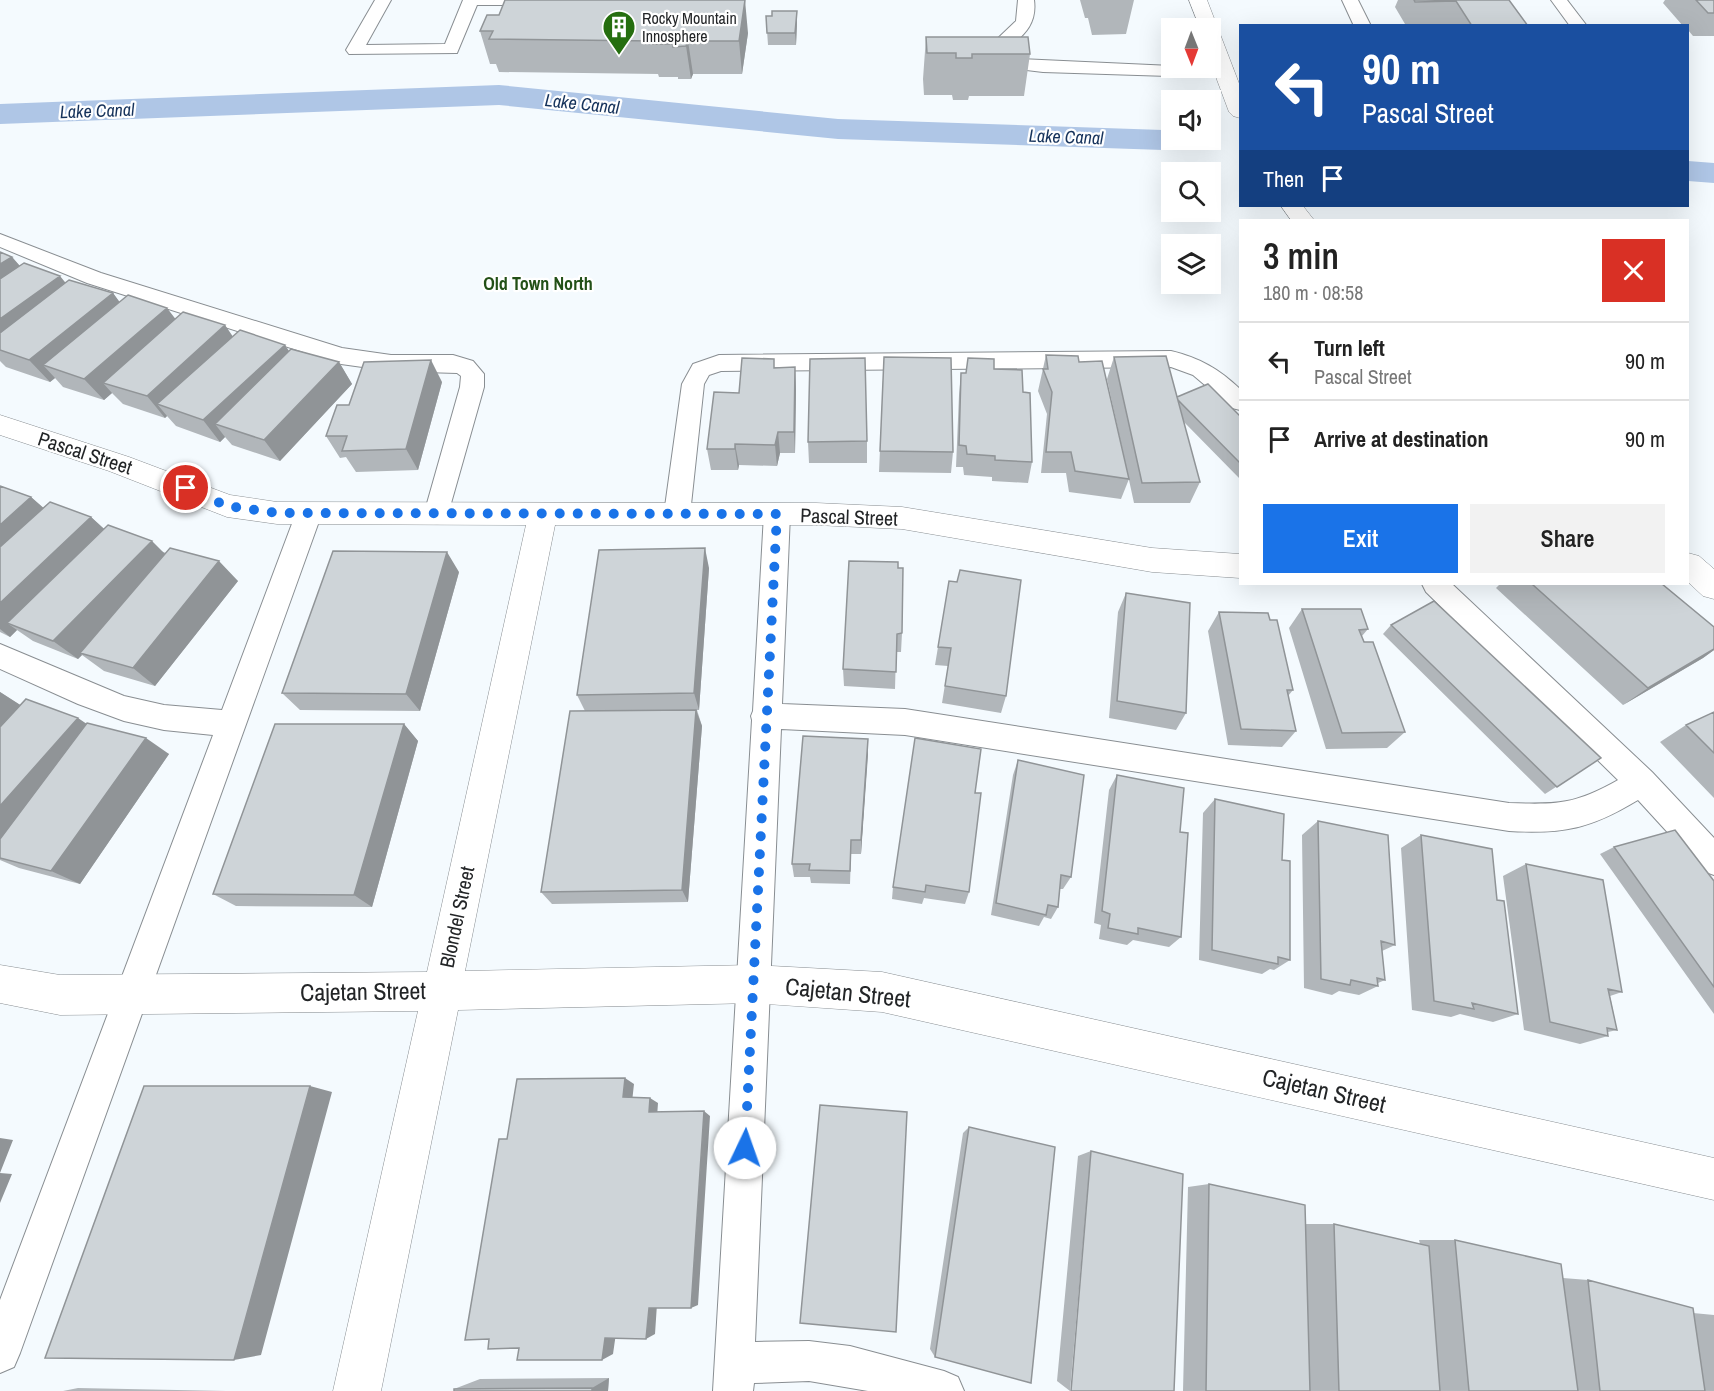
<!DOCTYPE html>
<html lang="en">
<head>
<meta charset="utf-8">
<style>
	body { margin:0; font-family:"Archivo Narrow",sans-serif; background:#f2f2f2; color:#222; height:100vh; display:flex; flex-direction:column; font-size:22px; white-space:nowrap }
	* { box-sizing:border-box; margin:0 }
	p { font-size:20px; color:#767676 }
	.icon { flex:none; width:33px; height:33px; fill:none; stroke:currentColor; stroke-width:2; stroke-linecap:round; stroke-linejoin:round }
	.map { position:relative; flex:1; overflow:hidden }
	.details { position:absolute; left:1239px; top:219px; width:450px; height:366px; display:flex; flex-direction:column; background:#fff; border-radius:0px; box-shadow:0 6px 24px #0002 }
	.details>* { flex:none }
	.top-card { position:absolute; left:1239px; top:24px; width:450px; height:183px; border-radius:0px; box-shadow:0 6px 24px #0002; background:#1a4fa0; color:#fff; overflow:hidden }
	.needle { width:39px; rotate:179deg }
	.buttons { position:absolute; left:1161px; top:18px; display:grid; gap:12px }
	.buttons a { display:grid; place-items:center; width:60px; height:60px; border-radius:0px; background:#fff; box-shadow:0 6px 24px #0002; font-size:30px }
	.pin { position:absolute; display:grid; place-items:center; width:51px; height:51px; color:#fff; margin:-26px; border:3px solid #fff; border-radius:50%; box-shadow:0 2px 6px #0007 }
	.me { position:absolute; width:66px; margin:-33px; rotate:3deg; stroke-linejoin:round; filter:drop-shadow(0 0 4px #0008) }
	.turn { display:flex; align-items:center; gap:21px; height:126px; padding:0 24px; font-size:27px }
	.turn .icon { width:78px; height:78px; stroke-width:2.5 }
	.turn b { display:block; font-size:42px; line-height:51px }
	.then { display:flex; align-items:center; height:57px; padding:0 24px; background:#0003; gap:12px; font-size:22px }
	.round { display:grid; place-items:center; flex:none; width:63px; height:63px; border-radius:0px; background:#f2f2f2 }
	.head { display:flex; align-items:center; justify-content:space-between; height:102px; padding:0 24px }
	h1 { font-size:36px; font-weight:600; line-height:45px }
	.primary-button { display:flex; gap:12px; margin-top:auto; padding:12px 24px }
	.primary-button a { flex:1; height:69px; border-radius:0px; background:#1a73e8; color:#fff; font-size:24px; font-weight:600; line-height:69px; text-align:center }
	.primary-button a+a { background:#f2f2f2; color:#222 }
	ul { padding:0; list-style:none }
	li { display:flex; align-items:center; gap:18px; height:78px; padding:0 24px; border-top:2px solid #e0e0e0 }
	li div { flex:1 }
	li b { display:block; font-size:22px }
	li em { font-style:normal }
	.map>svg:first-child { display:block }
</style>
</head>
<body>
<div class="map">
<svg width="1714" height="1391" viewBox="0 0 1714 1391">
	<rect width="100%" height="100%" fill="#f4fafe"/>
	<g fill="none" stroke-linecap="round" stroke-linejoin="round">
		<path fill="#afc6e6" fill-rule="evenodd" d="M499,85L838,119L1163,130L1172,132V140H1180L1175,147L1163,150L838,139L499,105L0,124V104Z
			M1688,161L1714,163V183L1688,181Z"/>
		<g stroke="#898e92" stroke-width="2">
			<path id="lane" d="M375,0H391L366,45L445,44L463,0H553L545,5H477L457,53L349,54L346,50Z
				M1018,0H1034C1037,22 1026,34 1009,47V54L1020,59L1172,66V68H1210V64L1230,65L1233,69L1230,73L1224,74L1169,76L1043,72L1010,68L991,56L995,41L1016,21Z
				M1342,0H1358L1371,26H1354Z
				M1551,0H1567L1587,26H1570Z
				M0,234L101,273L342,348L391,355H453L473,361L484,374V387L446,521L437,524L428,521L424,514L460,387L461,376L457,373L391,371L341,364L87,283L0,247Z
				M1171,351C1200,358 1219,369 1240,389V410L1232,408L1193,375L1171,367L721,371L709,375L704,384L690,514L686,521L677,524L668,521L664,514L682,384L693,364L719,355Z
				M309,503L318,506L322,513L20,1353L14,1367L0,1373V1300L213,735L164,730L124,721L78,704L0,669V644L124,696L164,705L222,710L296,513L300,506Z
				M777,504L786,507L790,514L782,704L905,709L1509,803C1557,805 1576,804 1618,780L1426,592L1422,584H1452L1652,772L1714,838V875L1703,871L1638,800C1590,829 1564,834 1509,831L905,735L781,729L755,1342L809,1341L850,1346L944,1371L958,1377L964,1391H868L809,1381L754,1383L753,1391H713L752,720L751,716L753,711L764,514L768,507Z"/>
		</g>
		<g stroke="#898e92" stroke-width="1">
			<path id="street" d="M1189,0H1207L1240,86V118L1233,116L1229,112L1210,61V28H1200Z
				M1281,206H1303L1314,220H1291Z
				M0,415L129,457L230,495L277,502L816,503L902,507L1152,548L1240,554V578L1152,572L902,529L816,525H555L465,971L753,965L882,972L1714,1158V1200L882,1012L753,1003L458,1010L381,1391H333L418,1011L60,1015L0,1003V965L60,975L427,972L526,525L277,524L227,517L109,471L0,435Z
				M1688,553L1699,556L1714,569V599L1703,596L1688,582Z"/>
		</g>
		<use href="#lane" fill="#fff" fill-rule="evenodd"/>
		<use href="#street" fill="#fff" fill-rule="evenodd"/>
	</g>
	<path fill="#b1b6ba" d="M1080,0H1134L1126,34L1092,35L1088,18H1085Z
		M1398,0H1509L1528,26H1446L1445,24H1405L1395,7Z
		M1665,0H1714V36H1693L1688,30V26H1683L1663,3Z
		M797,11V23L796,45H768L766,16H772Z
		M480,31L748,33L742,74H693L691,79H678V77H659L658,74L499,72L496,64H490Z
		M926,37L1030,54L1024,96H969L968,100H953L952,95H924L923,79Z
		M0,252L12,257L20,266L65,283L113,293L119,302L233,337L285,345L289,351L339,362L352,384L280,461L232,445L225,437L220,442L176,426L167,416L165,418L123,404L112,393L104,400L63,387L55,378L50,382L6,367L0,361Z
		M1046,355L1079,362L1129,479L1121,499L1069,492L1066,473H1041L1047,414L1038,391Z
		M884,357L953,452L951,473L879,472Z
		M1114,357L1177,397L1240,416V479L1183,421L1200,482L1190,503H1134L1107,379Z
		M968,358L994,369L1023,392L1032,462L1028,483L992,481V477L964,475L963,467H956L959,395L961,373H966Z
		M775,367H795L796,389L795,453H780L777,466L739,465L738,470H711L707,449L739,393Z
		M442,382L418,470L356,472L346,457L340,458L326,436L349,405Z
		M867,441V463H809L808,442Z
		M0,486L31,497L43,508L91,517L104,529L238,581L155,686L104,671L82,655L78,659L33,641L17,630L10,637L0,632Z
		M849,561L902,633L901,652H896L895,689L844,686L843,669Z
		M709,568L699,710H697L702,726L688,902L552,904L541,892L585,711L577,695Z
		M459,572L420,711L300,710L282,693Z
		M949,581L1006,696L1001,713L942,703L948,666L935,665Z
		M1500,584H1662L1714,627V650L1703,658L1623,705L1496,588Z
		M1126,593L1186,713L1176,730L1109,718L1118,612Z
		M1302,609L1368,629L1362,636L1405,732L1387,748L1326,749L1289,628Z
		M1219,612L1293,690L1288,696L1296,731L1282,747L1228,745L1208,631Z
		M1391,625L1601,758L1545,794L1383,634Z
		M0,692L20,705L87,724L169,754L80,884L19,868L0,860Z
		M1714,712V798L1660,742L1686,725Z
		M404,724L418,741L372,907L236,906L213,894Z
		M868,739L861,854H851L850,884L811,883L810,877H794L792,864Z
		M1018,760L1071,877L1063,889H1060L1058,907L1051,919L1044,917L1039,926L991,915L1013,775Z
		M1117,775L1180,832L1181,937L1169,947L1133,940L1127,945L1099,939L1101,925L1094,923L1109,790Z
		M975,793L969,892L965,904L924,898L922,904L892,899L893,887Z
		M1215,799L1282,860L1290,960L1274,970L1270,969L1262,974L1199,960L1203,813Z
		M1318,821L1395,945L1382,951L1385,980L1378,983V986L1359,995L1339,991L1332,995L1304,988L1302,835Z
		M1421,835L1497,900L1518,1014L1493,1022L1460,1014L1451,1017L1412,1010L1401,848Z
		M1614,847L1714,881V1014L1600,854Z
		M1526,864L1622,992L1610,996L1617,1030L1608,1032V1036L1580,1044L1524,1030L1503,876Z
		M969,1127L935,1357L930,1349L963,1133Z
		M1091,1151L1070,1391L1057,1381L1078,1156Z
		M1209,1184L1306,1224H1334L1420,1244L1419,1240H1455L1563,1278L1588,1280L1693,1313L1714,1315V1391H1183L1188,1187Z
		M609,1378L608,1391H454V1389L480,1379Z
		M78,1388L226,1391H63Z"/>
	<path fill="#909497" d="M745,0L748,33L742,74L739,41Z
		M797,11V23L796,45L795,33Z
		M688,41L693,74L691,79L686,46Z
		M12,257L31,279L0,300V264Z
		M60,276L78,298L0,350V319Z
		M113,293L130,316L43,365L55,378L50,382L29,360Z
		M167,308L184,330L103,383L112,393L104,400L84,379Z
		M225,325L240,347L157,404L167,416L165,418L147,396Z
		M285,345L299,367L215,424L225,437L220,442L203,420Z
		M431,360L442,382L418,470L406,449Z
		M339,362L352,384L280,461L264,440Z
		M795,367L796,389L795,453L794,432Z
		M778,432L780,453L777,466L775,445Z
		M735,444L739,465L738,470L735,449Z
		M31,497L54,517L0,567V525Z
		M91,517L113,537L7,623L17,630L10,637L0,629V603Z
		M152,541L172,561L80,653L82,655L78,659L53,641Z
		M705,548L709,568L699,710L694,693Z
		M447,552L459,572L420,711L406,694Z
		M219,561L238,581L155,686L133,668Z
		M1714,649V650L1703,658L1623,705L1648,688Z
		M0,692L25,708L0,735Z
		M696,710L702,726L688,902L682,890Z
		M78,718L103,735L0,850V806Z
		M404,724L418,741L372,907L354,895Z
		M146,738L169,754L80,884L51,871Z
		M868,739V755L861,854V840Z
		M625,1078L634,1084L632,1102L623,1097Z
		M310,1086L332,1092L261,1355L234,1360Z
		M650,1098L658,1103L657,1117L649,1112Z
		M704,1111L710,1116L698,1305L691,1308Z
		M0,1138L13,1140L0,1173Z
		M0,1173L12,1174L0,1203Z
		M657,1304L655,1334L646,1339L649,1308Z
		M616,1333L613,1354L602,1360L605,1338Z
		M609,1378L608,1391H592V1388Z"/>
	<path fill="#ced4d8" stroke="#909497" stroke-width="1.5" d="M505,0H745L739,41H688L686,46L673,47V44H653L654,41L489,39L493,31H480L487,15H499Z
		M1414,0H1509L1528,26H1472L1456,1L1415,2Z
		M1696,0H1714V13H1708Z
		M772,11H797L795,33H767L766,16H772Z
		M926,37H1028L1030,54H972V58H956V53H927Z
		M0,252L12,257L0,264Z
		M24,263L60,276L0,319V279Z
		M69,280L113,293L29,360L0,350V333Z
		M128,295L167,308L84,379L43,365Z
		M183,312L225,325L147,396L103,383Z
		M240,330L285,345L203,420L157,404Z
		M291,349L339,362L264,440L215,424Z
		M1046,355L1078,356L1079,362L1102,361L1129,479L1075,471L1071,452H1046L1052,392L1043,369H1048Z
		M1166,356L1200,482L1142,483L1114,357Z
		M884,357L951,358L953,452L880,451Z
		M742,358L774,359V368L795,367L794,432H778L775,445L735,444V449H707L714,392L739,393Z
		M865,358L867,441L808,442L810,359Z
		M968,358L994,359V369L1022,370L1023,392L1030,393L1032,462L995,460V456L967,454L966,446L959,445L961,373H966Z
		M431,360L406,449L342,451L347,436H326L337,405H349L364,362Z
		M1208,384L1240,416V463L1178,400L1177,397Z
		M0,486L31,497L0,525Z
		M50,502L91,517L0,603V547Z
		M108,525L152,541L53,641L7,623Z
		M170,548L219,561L133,668L80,653Z
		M705,548L694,693L577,695L599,550Z
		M333,551L447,552L406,694L282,693Z
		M849,561L898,562V568H903L902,633L897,634L896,672L843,669Z
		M960,570L1021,580L1006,696L945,686L951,648L938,647L949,581L957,582Z
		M1532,584H1662L1714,627V649L1648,688Z
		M1126,593L1190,603L1186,713L1117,701Z
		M1434,601L1601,758L1557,787L1391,625Z
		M1302,609H1361L1368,629L1359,630L1364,642H1373L1405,732L1342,733Z
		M1219,612L1268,613L1270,620H1277L1293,690H1287L1296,731L1241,729Z
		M26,699L78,718L0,806V727Z
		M696,710L682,890L541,892L570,711Z
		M1714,712V753L1686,725Z
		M87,723L146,738L51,871L0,858V839Z
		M275,724H404L354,895L213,894Z
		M803,736L868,739L861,840H851L850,871L809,870L810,864H792Z
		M915,738L981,749L975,793H981L969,892L926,885L925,892L893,887Z
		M1018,760L1084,775L1071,877L1061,875L1058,907L1048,905L1046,915L996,903Z
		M1117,775L1184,788L1180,832L1188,833L1181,937L1138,928V934L1108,928L1110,914L1102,911Z
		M1215,799L1284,814L1282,860L1290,861V960L1278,957V964L1212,950Z
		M1318,821L1388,835L1395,945L1381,941L1385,980L1377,978L1378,986L1351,980L1350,985L1321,979Z
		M1675,830L1714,881V987L1614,847Z
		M1421,835L1492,849L1497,900L1504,901L1518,1014L1472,1003L1474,1009L1434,1001Z
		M1526,864L1603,880L1622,992L1608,989L1617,1030L1607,1028L1608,1036L1550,1022Z
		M625,1078L623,1097L650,1098L649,1112L704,1111L691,1308H649L646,1339L605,1338L602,1360H517L519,1348L488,1349L489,1339L465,1340L499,1139H507L517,1079Z
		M144,1086H310L234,1360L45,1358Z
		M820,1105L907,1112L896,1332L800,1323Z
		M969,1127L1055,1147L1031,1383L935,1357Z
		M1091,1151L1183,1174L1174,1391H1071Z
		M1209,1184L1305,1205L1310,1391H1206Z
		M1334,1224L1429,1246L1440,1391H1339Z
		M1455,1240L1561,1264L1578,1391H1469Z
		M1588,1280L1693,1308L1705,1391H1600Z
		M592,1388V1391H454V1389Z"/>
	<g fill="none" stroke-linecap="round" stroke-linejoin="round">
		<path stroke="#1a73e8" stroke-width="10" stroke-dasharray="0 18" d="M186,488L227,506L277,513L777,514L745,1148"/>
	</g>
	<defs>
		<g id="building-pin" transform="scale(1.725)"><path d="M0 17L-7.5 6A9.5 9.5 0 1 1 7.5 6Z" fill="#256e0f" stroke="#fff"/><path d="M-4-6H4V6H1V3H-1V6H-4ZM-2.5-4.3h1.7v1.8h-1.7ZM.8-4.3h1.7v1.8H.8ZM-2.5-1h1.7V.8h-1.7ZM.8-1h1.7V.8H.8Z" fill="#fff"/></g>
	</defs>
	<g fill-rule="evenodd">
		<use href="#building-pin" x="619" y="27"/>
	</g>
	<g text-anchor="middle" stroke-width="4.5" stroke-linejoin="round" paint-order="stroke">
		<g font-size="16" fill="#232527" stroke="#fff" text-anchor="start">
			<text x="642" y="24">Rocky Mountain<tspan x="642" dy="18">Innosphere</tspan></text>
		</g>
		<g font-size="18" font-style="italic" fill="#15325b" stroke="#fff">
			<text transform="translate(582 104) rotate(6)" y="6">Lake Canal</text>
			<text transform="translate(97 111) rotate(-2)" y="6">Lake Canal</text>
			<text transform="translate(1066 137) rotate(2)" y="6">Lake Canal</text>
		</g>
		<g font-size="18" font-weight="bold" fill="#225017" stroke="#fff">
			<text x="538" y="290">Old Town North</text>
		</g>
		<g font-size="20" fill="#232527" stroke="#fff">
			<text transform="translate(85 453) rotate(18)" y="7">Pascal Street</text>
			<text transform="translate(849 517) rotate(2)" y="7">Pascal Street</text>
			<text transform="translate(457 917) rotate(-78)" y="7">Blondel Street</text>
		</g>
		<g font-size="24" fill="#232527" stroke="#fff">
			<text transform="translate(363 992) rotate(-1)" y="8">Cajetan Street</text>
			<text transform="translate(848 993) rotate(6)" y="8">Cajetan Street</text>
			<text transform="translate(1324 1091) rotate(13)" y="8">Cajetan Street</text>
		</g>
	</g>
</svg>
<div class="buttons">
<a><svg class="needle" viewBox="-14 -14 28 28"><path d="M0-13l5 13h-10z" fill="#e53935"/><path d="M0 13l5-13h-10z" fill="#767676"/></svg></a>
<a><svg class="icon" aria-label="sound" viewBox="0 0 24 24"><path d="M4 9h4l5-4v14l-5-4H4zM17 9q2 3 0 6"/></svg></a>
<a><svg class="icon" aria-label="search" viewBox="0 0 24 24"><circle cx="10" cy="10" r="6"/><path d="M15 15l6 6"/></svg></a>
<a><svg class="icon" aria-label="layers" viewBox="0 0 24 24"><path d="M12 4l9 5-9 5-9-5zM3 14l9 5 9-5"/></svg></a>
</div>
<div class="pin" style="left:186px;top:488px;background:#d93025"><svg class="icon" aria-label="arrive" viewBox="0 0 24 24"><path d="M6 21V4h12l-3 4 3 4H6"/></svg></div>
<svg class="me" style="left:745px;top:1148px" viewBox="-20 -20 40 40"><circle r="19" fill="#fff"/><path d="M0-13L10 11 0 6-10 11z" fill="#1a73e8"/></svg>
<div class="top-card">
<div class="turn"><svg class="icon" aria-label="left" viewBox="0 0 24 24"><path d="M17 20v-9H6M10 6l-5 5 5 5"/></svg><div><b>90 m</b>Pascal Street</div></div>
<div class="then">Then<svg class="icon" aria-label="arrive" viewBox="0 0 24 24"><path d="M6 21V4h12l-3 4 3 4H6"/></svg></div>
</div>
<section class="details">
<div class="head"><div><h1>3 min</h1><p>180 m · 08:58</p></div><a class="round" style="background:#d93025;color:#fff"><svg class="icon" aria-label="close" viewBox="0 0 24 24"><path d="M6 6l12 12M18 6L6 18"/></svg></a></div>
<ul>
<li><svg class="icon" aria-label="left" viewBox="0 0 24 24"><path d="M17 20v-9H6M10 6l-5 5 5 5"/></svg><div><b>Turn left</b><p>Pascal Street</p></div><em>90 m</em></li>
<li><svg class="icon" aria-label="arrive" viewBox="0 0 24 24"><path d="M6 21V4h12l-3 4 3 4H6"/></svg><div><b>Arrive at destination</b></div><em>90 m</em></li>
</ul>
<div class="primary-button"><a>Exit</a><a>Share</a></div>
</section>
</div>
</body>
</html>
